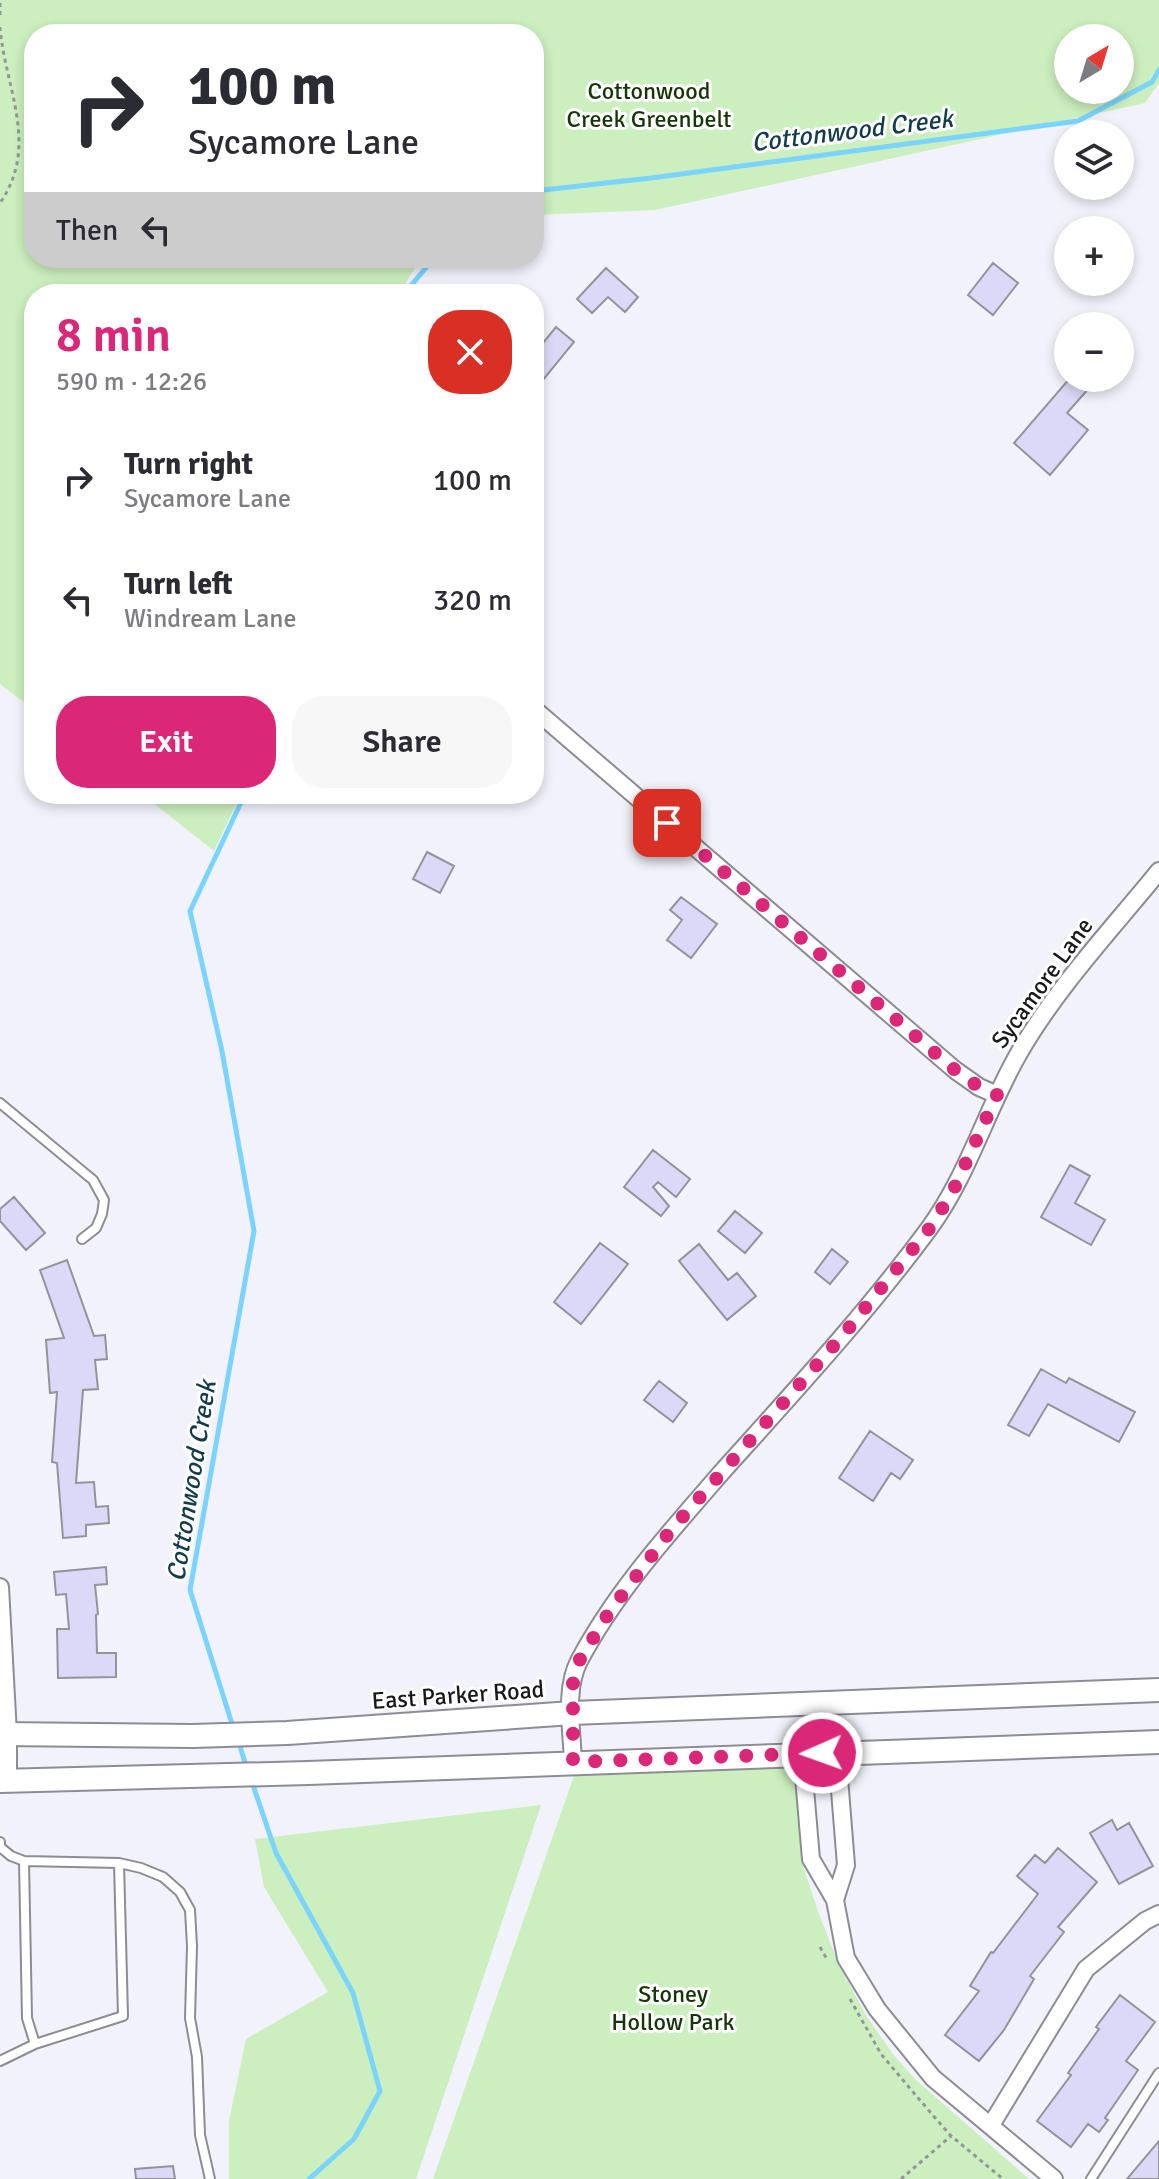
<!DOCTYPE html>
<html lang="en">
<head>
<meta charset="utf-8">
<style>
	body { margin:0; font-family:Signika,sans-serif; background:#f7f7f7; color:#2b2b33; height:100vh; display:flex; flex-direction:column; font-size:30px; white-space:nowrap }
	* { box-sizing:border-box; margin:0 }
	p { font-size:26px; color:#7c7c81 }
	.icon { flex:none; width:44px; height:44px; fill:none; stroke:currentColor; stroke-width:2; stroke-linecap:round; stroke-linejoin:round }
	.map { position:relative; flex:1; overflow:hidden }
	.side { position:absolute; left:24px; top:284px; width:520px; height:520px; display:flex; flex-direction:column; background:#fff; border-radius:32px; box-shadow:0 4px 12px #0003 }
	.side>* { flex:none }
	.banner { position:absolute; left:24px; top:24px; width:520px; height:244px; border-radius:32px; box-shadow:0 4px 12px #0003; background:#fff; color:#2b2b33; overflow:hidden }
	.needle { width:52px; rotate:38deg }
	.fabs { position:absolute; left:1054px; top:24px; display:grid; gap:16px }
	.fabs a { display:grid; place-items:center; width:80px; height:80px; border-radius:50%; background:#fff; box-shadow:0 4px 12px #0003; font-size:40px }
	.pin { position:absolute; display:grid; place-items:center; width:68px; height:68px; color:#fff; margin:-34px; border-radius:16px; box-shadow:0 4px 12px #0006 }
	.me { position:absolute; width:88px; margin:-44px; rotate:268deg; stroke-linejoin:round; filter:drop-shadow(0 0 6px #0008) }
	.turn { display:flex; align-items:center; gap:28px; height:168px; padding:0 32px; font-size:36px }
	.turn .icon { width:104px; height:104px; stroke-width:2.5 }
	.turn b { display:block; font-size:56px; line-height:68px }
	.then { display:flex; align-items:center; height:76px; padding:0 32px; background:#0003; gap:16px; font-size:30px }
	.round { display:grid; place-items:center; flex:none; width:84px; height:84px; border-radius:32px; background:#f7f7f7 }
	.headline { display:flex; align-items:center; justify-content:space-between; height:136px; padding:0 32px }
	h1 { font-size:48px; font-weight:600; line-height:60px; color:#db2777 }
	.primary-button { display:flex; gap:16px; margin-top:auto; padding:16px 32px }
	.primary-button a { flex:1; height:92px; border-radius:32px; background:#db2777; color:#fff; font-size:32px; font-weight:600; line-height:92px; text-align:center }
	.primary-button a+a { background:#f7f7f7; color:#2b2b33 }
	ul { padding:0; list-style:none }
	li { display:flex; align-items:center; gap:24px; height:120px; padding:0 32px }
	li div { flex:1 }
	li b { display:block; font-size:30px }
	li em { font-style:normal }
	.map>svg:first-child { display:block }
</style>
</head>
<body>
<div class="map">
<svg width="1159" height="2179" viewBox="0 0 1159 2179">
	<rect width="100%" height="100%" fill="#f2f2fb"/>
	<path fill="#cbefbe" fill-rule="evenodd" d="M0,0H1159V83L1145,103L655,210L534,215V34H34V258H422L398,294H34V710L0,684ZM1068,38H1120V90H1068Z
		M142,794H241L214,851Z
		M793,1766L803,1866L820,1917L839,1965L867,2017L893,2054L915,2079L1029,2179H433L575,1773Z
		M541,1805L416,2179H229V2121L246,2039L328,1992L264,1887L255,1839Z"/>
	<g fill="none" stroke-linecap="round" stroke-linejoin="round">
		<path stroke="#7bd4fd" stroke-width="5" d="M534,191L651,178L1078,121L1152,82L1159,70
			M404,294L434,258
			M233,1727L190,1590L254,1231L222,1051L190,911L245,794
			M238,1740L247,1769
			M252,1782L276,1853L353,1993L380,2091L354,2139L309,2179"/>
	</g>
	<path fill="#dbd9f7" stroke="#94939c" stroke-width="2" d="M993,263L1018,283L993,315L968,295Z
		M606,268L638,297L625,312L608,297L592,313L577,299Z
		M556,327L574,342L534,391V354Z
		M1070,378H1098L1067,413L1088,430L1050,475L1014,443Z
		M427,852L454,866L440,893L413,879Z
		M681,897L717,924L691,958L667,940L682,920L670,910Z
		M653,1150L690,1179L676,1197L658,1182L653,1187L669,1206L661,1216L624,1187Z
		M1070,1165L1090,1176L1075,1203L1105,1220L1091,1245L1041,1217Z
		M14,1197L45,1233L26,1250L0,1221V1209Z
		M735,1211L762,1233L745,1253L718,1231Z
		M600,1243L628,1264L581,1324L554,1302Z
		M699,1244L728,1280L737,1273L756,1296L727,1320L679,1261Z
		M832,1249L848,1262L830,1284L815,1272Z
		M67,1260L94,1336L105,1335L107,1359L95,1360L98,1389L83,1390L76,1483L94,1482L96,1507L108,1506L109,1523L86,1525V1536L63,1538L57,1463L52,1462L57,1392L50,1393L46,1340L64,1338L40,1270Z
		M1041,1369L1066,1383L1069,1378L1135,1412L1119,1442L1048,1404L1029,1436L1008,1425Z
		M659,1381L687,1403L673,1422L644,1400Z
		M870,1431L913,1460L900,1479L891,1473L873,1501L839,1478Z
		M106,1567L107,1584L95,1585L98,1614L96,1615L97,1653H116V1677L58,1678L57,1629H69L66,1594L56,1595L54,1572Z
		M1112,1820L1117,1830L1129,1823L1153,1866L1119,1884L1090,1833Z
		M1058,1848L1097,1882L1058,1927L1064,1932L1030,1976L1034,1979L1004,2030L979,2061L945,2035L979,1991L970,1986L991,1952L993,1953L1038,1894L1017,1876L1035,1855L1045,1863Z
		M1120,1995L1155,2022L1126,2061L1138,2070L1105,2118L1108,2120L1099,2132L1088,2124L1071,2147L1037,2121L1071,2075L1068,2073L1099,2029L1096,2027Z
		M1159,2141V2179H1127Z
		M173,2166L175,2179H136L135,2169Z"/>
	<g fill="none" stroke-linecap="round" stroke-linejoin="round">
		<g stroke="#8d8c95" stroke-width="12">
			<path id="lane" d="M0,1103L93,1180L104,1200L102,1214L96,1228L82,1239
				M0,1842V1847L11,1856L24,1861L119,1863L141,1868L163,1877L180,1892L190,1910L192,1946L190,2018L197,2057L200,2135L210,2179
				M24,1861L27,2018L35,2044L123,2016L119,1863
				M0,2061L35,2044
				M1091,2179L1159,2073"/>
		</g>
		<g stroke="#8d8c95" stroke-width="20">
			<path id="street" d="M534,709L955,1070L979,1087L997,1095
				M0,1587L8,1734V1781
				M820,1703L822,1753L839,1778L846,1865L835,1900L811,1859L804,1777L822,1753
				M573,1762C572,1730 564,1690 579,1661C616,1591 670,1532 721,1473C792,1394 865,1315 928,1230C968,1176 986,1110 1019,1053C1057,987 1111,930 1159,871
				M835,1900L846,1958L877,2009L933,2078L1054,2179
				M991,2125L1086,1969L1145,1921L1159,1914"/>
		</g>
		<g stroke="#8d8c95" stroke-width="26">
			<path id="secondary" d="M0,1734L193,1736L287,1733L572,1713L1159,1690
				M0,1781L308,1773L1159,1742"/>
		</g>
		<path stroke="#95959c" stroke-width="3" stroke-dasharray="4 4" stroke-linecap="butt" d="M0,15V0
			M0,27C5,89 40,145 0,203
			M820,1947L828,1961
			M850,1999L881,2054L918,2098L950,2135L1003,2179
			M901,2179L951,2136"/>
		<use href="#lane" stroke="#fff" stroke-width="8"/>
		<use href="#street" stroke="#fff" stroke-width="16"/>
		<use href="#secondary" stroke="#fff" stroke-width="22"/>
	</g>
	<g fill="none" stroke-linecap="round" stroke-linejoin="round">
		<path stroke="#db2777" stroke-width="14" stroke-dasharray="0 25.2" d="M667,823L955,1070L979,1087L997,1095L952,1193L929,1229L844,1334L671,1530L610,1611L579,1661L573,1679V1762L822,1753"/>
	</g>
	<g text-anchor="middle" stroke-width="6" stroke-linejoin="round" paint-order="stroke">
		<g font-size="24" fill="#173608" stroke="#fff">
			<text x="649" y="99">Cottonwood<tspan x="649" dy="28">Creek Greenbelt</tspan></text>
			<text x="673" y="2002">Stoney<tspan x="673" dy="28">Hollow Park</tspan></text>
		</g>
		<g font-size="24" fill="#19191c" stroke="#fff">
			<text transform="translate(1042 983) rotate(-54)" y="8">Sycamore Lane</text>
			<text transform="translate(458 1695) rotate(-4)" y="8">East Parker Road</text>
		</g>
		<g font-size="26" font-style="italic" fill="#133b4c" stroke="#fff">
			<text transform="translate(852 130) rotate(-7)" y="9">Cottonwood Creek</text>
			<text transform="translate(191 1481) rotate(-81)" y="9">Cottonwood Creek</text>
		</g>
	</g>
</svg>
<div class="fabs">
<a><svg class="needle" viewBox="-14 -14 28 28"><path d="M0-13l5 13h-10z" fill="#e53935"/><path d="M0 13l5-13h-10z" fill="#7c7c81"/></svg></a>
<a><svg class="icon" aria-label="layers" viewBox="0 0 24 24"><path d="M12 4l9 5-9 5-9-5zM3 14l9 5 9-5"/></svg></a>
<a>+</a>
<a>−</a>
</div>
<div class="pin" style="left:667px;top:823px;background:#d93025"><svg class="icon" aria-label="arrive" viewBox="0 0 24 24"><path d="M6 21V4h12l-3 4 3 4H6"/></svg></div>
<svg class="me" style="left:822px;top:1753px" viewBox="-20 -20 40 40"><circle r="17" fill="#db2777" stroke="#fff" stroke-width="3"/><path d="M0-11L8 9 0 5-8 9z" fill="#fff"/></svg>
<div class="banner">
<div class="turn"><svg class="icon" aria-label="right" viewBox="0 0 24 24"><path d="M7 20v-9h11M14 6l5 5-5 5"/></svg><div><b>100 m</b>Sycamore Lane</div></div>
<div class="then">Then<svg class="icon" aria-label="left" viewBox="0 0 24 24"><path d="M17 20v-9H6M10 6l-5 5 5 5"/></svg></div>
</div>
<section class="side">
<div class="headline"><div><h1>8 min</h1><p>590 m · 12:26</p></div><a class="round" style="background:#d93025;color:#fff"><svg class="icon" aria-label="close" viewBox="0 0 24 24"><path d="M6 6l12 12M18 6L6 18"/></svg></a></div>
<ul>
<li><svg class="icon" aria-label="right" viewBox="0 0 24 24"><path d="M7 20v-9h11M14 6l5 5-5 5"/></svg><div><b>Turn right</b><p>Sycamore Lane</p></div><em>100 m</em></li>
<li><svg class="icon" aria-label="left" viewBox="0 0 24 24"><path d="M17 20v-9H6M10 6l-5 5 5 5"/></svg><div><b>Turn left</b><p>Windream Lane</p></div><em>320 m</em></li>
</ul>
<div class="primary-button"><a>Exit</a><a>Share</a></div>
</section>
</div>
</body>
</html>
